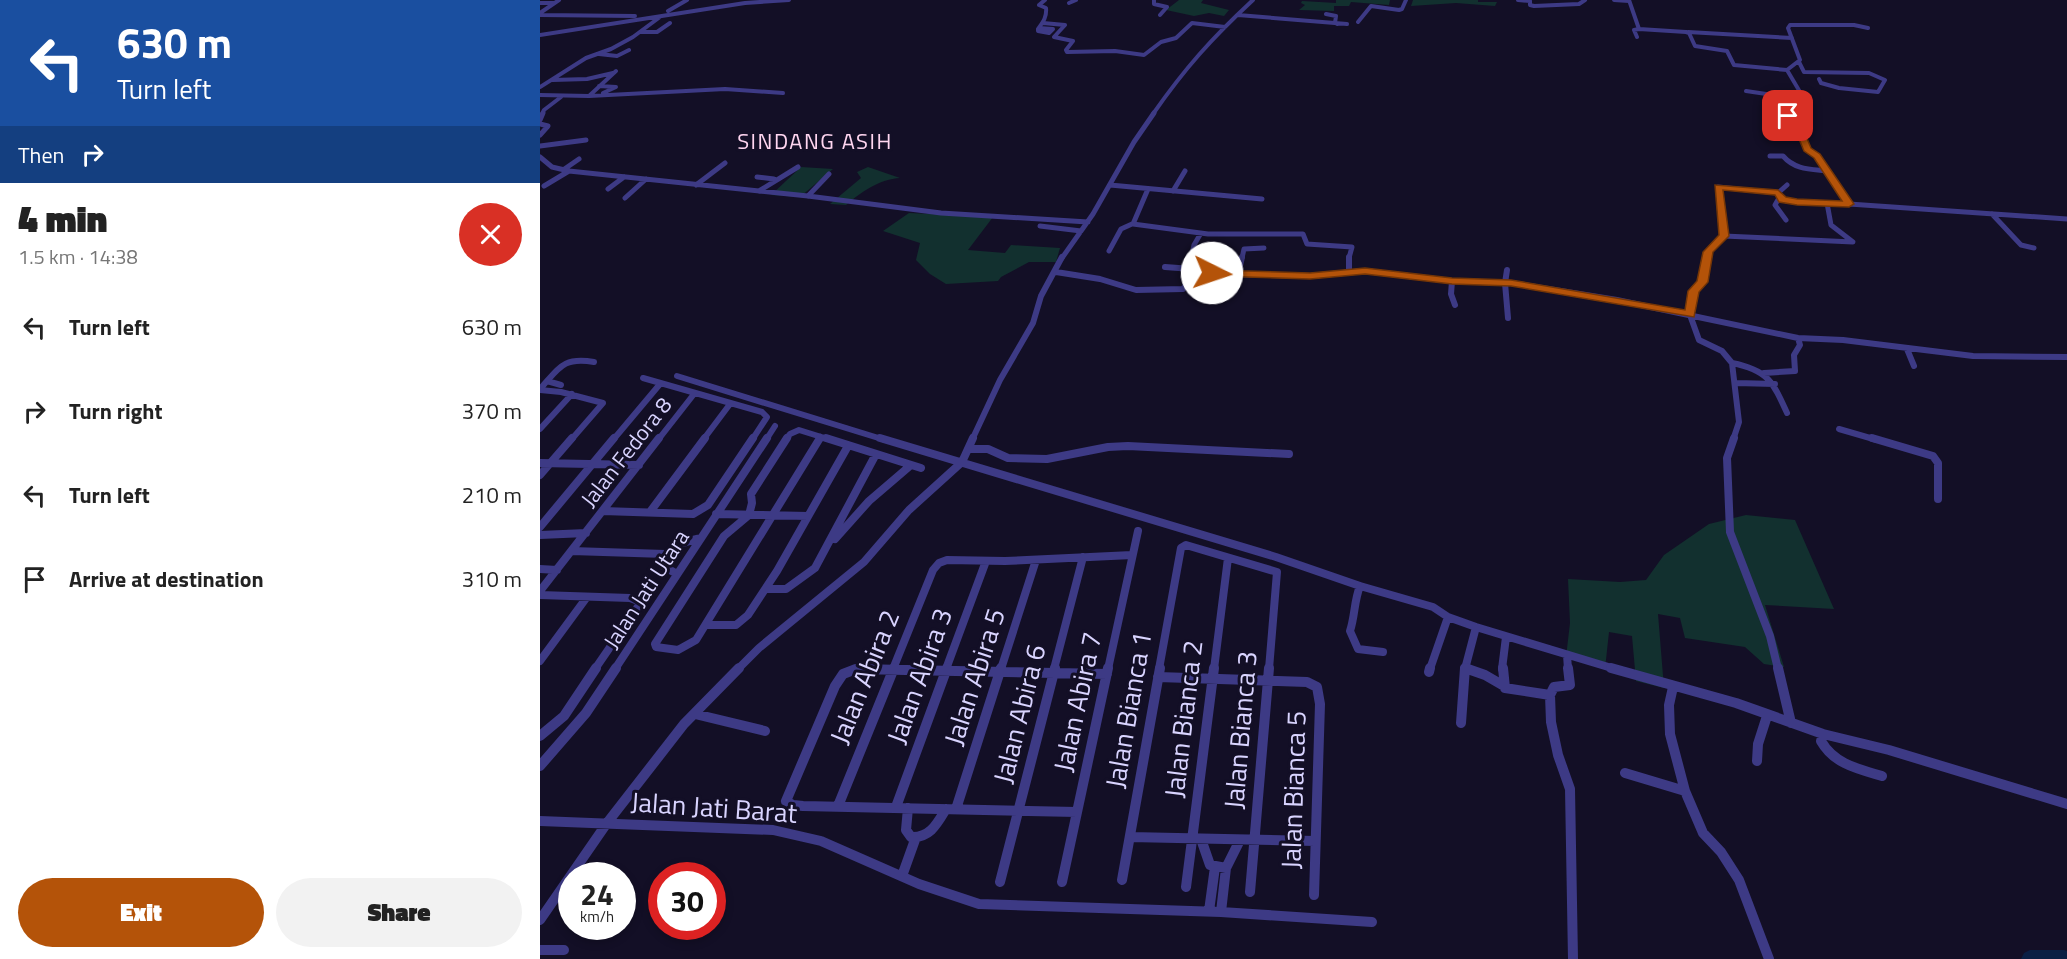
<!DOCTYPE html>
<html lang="en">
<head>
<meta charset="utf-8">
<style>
	body { margin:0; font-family:"Titillium Web",sans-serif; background:#f2f2f2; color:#222; height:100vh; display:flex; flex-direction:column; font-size:22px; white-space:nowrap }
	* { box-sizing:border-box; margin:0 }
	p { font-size:20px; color:#767676 }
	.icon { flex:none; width:33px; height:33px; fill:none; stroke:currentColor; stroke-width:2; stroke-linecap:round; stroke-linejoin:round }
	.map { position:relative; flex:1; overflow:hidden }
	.side { display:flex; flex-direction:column; background:#fff; width:540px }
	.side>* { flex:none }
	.hud { background:#1a4fa0; color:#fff; overflow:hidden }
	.speed { position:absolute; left:18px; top:862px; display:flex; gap:12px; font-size:30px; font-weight:700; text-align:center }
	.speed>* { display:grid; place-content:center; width:78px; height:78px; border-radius:50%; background:#fff; box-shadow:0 3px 9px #0003; line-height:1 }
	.speed small { font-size:15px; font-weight:400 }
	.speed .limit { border:9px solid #d22; background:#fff; color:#111 }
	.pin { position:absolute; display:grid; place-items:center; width:51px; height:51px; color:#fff; margin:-26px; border-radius:12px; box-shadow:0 3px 9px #0006 }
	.me { position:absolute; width:66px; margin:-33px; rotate:94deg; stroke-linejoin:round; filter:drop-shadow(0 0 4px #0008) }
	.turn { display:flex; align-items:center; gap:21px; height:126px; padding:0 18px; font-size:27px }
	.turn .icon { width:78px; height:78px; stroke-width:2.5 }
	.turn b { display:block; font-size:42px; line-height:51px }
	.then { display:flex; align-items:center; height:57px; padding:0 18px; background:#0003; gap:12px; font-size:22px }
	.round { display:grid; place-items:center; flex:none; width:63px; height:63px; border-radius:32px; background:#f2f2f2 }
	.summary { display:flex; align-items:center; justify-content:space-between; height:102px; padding:0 18px }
	h1 { font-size:36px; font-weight:800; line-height:45px }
	.primary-button { display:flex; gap:12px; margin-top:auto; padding:12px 18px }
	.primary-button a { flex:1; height:69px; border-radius:36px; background:#b45309; color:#fff; font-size:24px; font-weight:800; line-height:69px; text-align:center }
	.primary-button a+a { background:#f2f2f2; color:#222 }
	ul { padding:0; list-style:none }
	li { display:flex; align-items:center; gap:18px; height:84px; padding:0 18px }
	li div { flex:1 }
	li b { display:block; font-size:22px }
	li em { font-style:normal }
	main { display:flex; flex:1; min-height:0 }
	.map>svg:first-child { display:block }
</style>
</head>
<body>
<main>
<section class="side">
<div class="hud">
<div class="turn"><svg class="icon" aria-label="left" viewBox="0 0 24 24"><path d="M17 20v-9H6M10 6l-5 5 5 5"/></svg><div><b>630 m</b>Turn left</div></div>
<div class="then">Then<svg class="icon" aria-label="right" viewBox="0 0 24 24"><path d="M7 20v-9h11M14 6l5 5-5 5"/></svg></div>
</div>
<div class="summary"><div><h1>4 min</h1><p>1.5 km · 14:38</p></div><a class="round" style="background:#d93025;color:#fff"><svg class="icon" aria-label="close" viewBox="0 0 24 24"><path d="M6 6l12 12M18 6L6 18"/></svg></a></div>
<ul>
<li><svg class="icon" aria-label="left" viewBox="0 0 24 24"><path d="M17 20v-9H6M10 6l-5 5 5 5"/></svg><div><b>Turn left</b></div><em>630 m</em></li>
<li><svg class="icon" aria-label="right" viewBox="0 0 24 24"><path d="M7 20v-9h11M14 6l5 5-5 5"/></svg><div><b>Turn right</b></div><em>370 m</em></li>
<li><svg class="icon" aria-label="left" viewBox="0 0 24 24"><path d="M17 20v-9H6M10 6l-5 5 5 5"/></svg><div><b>Turn left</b></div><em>210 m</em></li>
<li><svg class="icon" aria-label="arrive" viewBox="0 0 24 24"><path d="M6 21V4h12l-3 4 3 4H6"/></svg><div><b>Arrive at destination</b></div><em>310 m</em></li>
</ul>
<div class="primary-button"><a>Exit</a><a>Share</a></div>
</section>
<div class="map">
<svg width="1527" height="959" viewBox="0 0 1527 959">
	<rect width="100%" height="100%" fill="#130f26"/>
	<path fill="#12302f" d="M639,0H663L661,3L689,10L684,16L669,13L654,16L626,10Z
		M796,0H850L849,5L811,2L809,6H794V11L759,10L765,5L761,3L762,1L796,3Z
		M873,0H938V2H957L955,6L916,3L871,6Z
		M261,167L293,169L260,197L231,195Z
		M328,167L360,178C340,179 321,192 306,205L290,204L321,178L317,172Z
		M369,213L453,217L428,250L465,253L471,245L520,248L516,262H489L461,277L458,281L406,284L390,274L376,260L380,243L343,231Z
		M1206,515L1255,520L1294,609L1225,605L1244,667L1224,664L1205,647L1145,638L1140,618L1118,614L1124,688L1096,681L1092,636L1069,632L1065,669L1026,657L1030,623L1028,579L1080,582L1106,580L1124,555L1169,524Z"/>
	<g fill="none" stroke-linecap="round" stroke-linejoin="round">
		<path fill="#0a1f44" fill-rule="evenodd" d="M1490,950H1524L1527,951V959H1481L1484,953Z"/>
		<path stroke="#3d3a85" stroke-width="4" d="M614,0V4L627,7L620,15
			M978,0L990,1V5L994,6L1039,4L1045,0
			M1074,0L1089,1
			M1089,0L1099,29L1094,30L1097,37
			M0,3H14
			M529,3L536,0
			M128,11L147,0
			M0,13L19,0
			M786,14L796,16L795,23L797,24
			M0,15L95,16
			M698,15L807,24
			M818,22L831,6L859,10L862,9L866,0
			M503,23L525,25L514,37L533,41L526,50L527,52L575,51L604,55L621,42L636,38L652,23L685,27
			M499,28L513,29L509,33L498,31V29C503,22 507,17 506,8L499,5L505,0
			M1099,29L1146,32L1149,33L1155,46L1187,51L1194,65L1247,70
			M101,32H117L130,23
			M1148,32L1252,38
			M0,35L205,3L249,0
			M59,54L77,56L89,50
			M1259,62L1264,72L1329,73L1345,80L1338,92L1299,88L1281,83L1279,79
			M1247,70L1260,92L1252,104L1254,114
			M1247,70L1260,60L1248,28L1250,25H1314L1328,28
			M13,80L47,79L73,73
			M59,86L76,87L63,93
			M0,87L46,58L71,49L93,37L120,17
			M1206,91L1233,95L1237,92L1259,95
			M0,95L49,96L76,71
			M49,96L185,89L243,93
			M2,114L4,110L21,97
			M613,114C645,68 672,38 713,0"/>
		<path stroke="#3d3a85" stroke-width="5" d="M0,120L3,113
			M0,124L8,126L0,135
			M0,146L46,140
			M1230,156H1243C1255,170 1271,169 1288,171
			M0,157L12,167L29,171L268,196L401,213L548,222
			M23,170L39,159
			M217,177L234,179
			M156,185L185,163
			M570,185L722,199
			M1247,185L1238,193L1239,198L1246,201L1309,204L1277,156L1267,149L1263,138L1244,118L1255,113
			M4,186L29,171
			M68,189L84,177
			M608,189L593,224L668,234H763L767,244L812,247L809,258
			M219,191L258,167
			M633,191L645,171
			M268,196L289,174
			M85,198L106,179
			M1239,198L1235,205L1246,220
			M1309,204L1527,219
			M1452,214L1481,245L1494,248
			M500,226L541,231
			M1184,236L1313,242L1291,225L1287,203
			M569,251L581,229L592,224
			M522,258L553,214L594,142L614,113
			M651,258L654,245L661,233
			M702,258L704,249L724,248
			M1167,258L1168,252L1184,236L1178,187L1238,193"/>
		<path stroke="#3d3a85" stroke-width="6" d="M651,257L652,269L657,273
			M1167,257L1162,282L1154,291L1150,315L1159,340L1182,351L1192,363L1199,422L1193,440
			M625,267L652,269
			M967,270L965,283L968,318
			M516,272L560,279L596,290L643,289L654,274L660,273L770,276L825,271L912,281L971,283L1077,300L1258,338L1303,340L1433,356L1527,357
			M809,272V257
			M698,275L702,257
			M912,281L911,294L915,305
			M1367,349L1374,366
			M1192,363C1228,370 1233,382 1247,413
			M1224,373L1255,371L1254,355L1260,345L1258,338
			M137,376L345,440
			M103,378L222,412L227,417L212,440
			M7,381L21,385
			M1196,383L1235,384
			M0,389C20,367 23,357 54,362
			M0,390L21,392L63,403L31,440
			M0,429L32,394
			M1299,429L1337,440
			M73,440L120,384
			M118,440L154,394
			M163,440L190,404
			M226,440L235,426
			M246,440L250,434L259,430L291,440
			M279,440L281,437
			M432,440L460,380L493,323L501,296L522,257"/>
		<path stroke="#3d3a85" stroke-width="8" d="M247,438L211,494L212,503L209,515L184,536L115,644L116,647L138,650L156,640L280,438
			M286,438L381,468
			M340,438L736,557L820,586L893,607L908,617L936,627L1075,669
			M1194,438L1187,458L1190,532L1230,636L1238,669
			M1332,438L1393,456L1398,463V499
			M428,449H448L468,458L507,459L568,447L588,446L749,454
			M0,463L99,465
			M0,475L32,438
			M63,511L153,514L168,505L213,438
			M110,512L165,438
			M176,514L268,516
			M0,527L74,438
			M0,535L46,533
			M295,539L329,501L371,465
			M32,551L125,554
			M0,569L17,570
			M137,574L123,566C127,546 143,542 161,538
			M820,586C814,601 815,616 810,631L818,649L843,652
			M226,589H246L275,568L336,454
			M0,591L119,438
			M0,595L90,598L98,601L99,605L55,669
			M167,625H196L208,615L237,571L308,446
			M1027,655L1028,669
			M0,661L47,597
			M925,668L929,669
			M75,669L227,438
			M198,669L219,648L324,562L369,510L422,462L433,438
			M315,669H340
			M353,669L393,570L399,563L407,560L465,561L592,555
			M406,669L446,561
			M461,669L496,560
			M514,669L543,557
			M568,669L598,531
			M619,669L641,548L646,545L737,572L729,669
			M674,669L688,558
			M890,669L908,617
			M925,669L936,627
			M962,669L966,637"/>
		<path stroke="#3d3a85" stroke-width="10" d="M925,668L945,675L964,686
			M963,668L965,688L1010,695
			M1028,668L1030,685L1014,687L1010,695L1011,722L1018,755L1030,789L1033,959
			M1071,668L1196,703L1283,734L1349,750L1527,804
			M1238,668L1251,723
			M889,672L890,668
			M618,677L767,682L777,687L780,704L774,895
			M1133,687L1129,705L1130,734L1145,791L1163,833L1181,852L1199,880L1229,959
			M155,714L225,731
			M921,723L925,668
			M1283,734L1281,741C1294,764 1318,769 1342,776
			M0,736L24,716L56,668
			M1217,761L1218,744L1227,716
			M0,766L46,713L76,668
			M1085,773L1145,791
			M298,806L354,668
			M356,807L407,668
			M368,808L366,830L371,837C390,838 397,824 406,809
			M416,809L461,668
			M537,812L263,806L253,805L246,801L295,686L303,674L316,669L567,674
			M0,821L233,830L281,841L379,884L439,904L681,912L832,922
			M590,837L775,841
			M661,839L670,865L686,868L700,840
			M362,876L376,837
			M582,880L620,668
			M460,882L515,668
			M522,882L568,668
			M646,887L674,668
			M710,892L729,668
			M669,911L675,867
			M681,912L686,868
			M0,920L67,823L144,724L199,668
			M0,950H24"/>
	</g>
	<path fill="#b45309" stroke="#753606" stroke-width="1.5" d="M1245,115H1251L1249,119L1266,136L1271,148L1280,154L1314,204L1309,207L1257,205L1239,202L1235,195L1183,190L1189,236L1173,252L1168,282L1159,292L1154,317L971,286L912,284L825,274L770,279L672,276L666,273L672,270L770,273L825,268L912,278L971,280L1145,310L1148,291L1157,281L1163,252L1179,235L1175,185L1238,190L1246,197L1257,199L1302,201L1274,158L1264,151L1259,139L1240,118Z"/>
	<g text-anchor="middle" stroke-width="6" stroke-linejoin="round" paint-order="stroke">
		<g font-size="22" letter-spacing="1.5" fill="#ffd6f0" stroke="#130f26">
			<text x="275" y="149">SINDANG ASIH</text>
		</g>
		<g font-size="22" fill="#d9d4ff" stroke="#130f26">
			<text transform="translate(86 452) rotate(-52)" y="8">Jalan Fedora 8</text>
			<text transform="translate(106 589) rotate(-57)" y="8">Jalan Jati Utara</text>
		</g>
		<g font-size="27" fill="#d9d4ff" stroke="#130f26">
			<text transform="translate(380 676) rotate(-70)" y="9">Jalan Abira 3</text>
			<text transform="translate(325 677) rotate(-68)" y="9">Jalan Abira 2</text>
			<text transform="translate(435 677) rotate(-72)" y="9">Jalan Abira 5</text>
			<text transform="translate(538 702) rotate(-78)" y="9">Jalan Abira 7</text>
			<text transform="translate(589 710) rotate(-80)" y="9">Jalan Bianca 1</text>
			<text transform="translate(480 714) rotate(-76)" y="9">Jalan Abira 6</text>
			<text transform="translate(644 719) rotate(-83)" y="9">Jalan Bianca 2</text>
			<text transform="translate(701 730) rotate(-85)" y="9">Jalan Bianca 3</text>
			<text transform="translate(754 790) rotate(-88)" y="9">Jalan Bianca 5</text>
			<text transform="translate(174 808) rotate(4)" y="9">Jalan Jati Barat</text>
		</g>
	</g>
</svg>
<div class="speed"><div>24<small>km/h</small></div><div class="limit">30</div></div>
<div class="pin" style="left:1248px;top:116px;background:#d93025"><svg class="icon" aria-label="arrive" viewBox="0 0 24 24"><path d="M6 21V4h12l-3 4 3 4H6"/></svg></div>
<svg class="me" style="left:672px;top:273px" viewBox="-20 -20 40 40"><circle r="19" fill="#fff"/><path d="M0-13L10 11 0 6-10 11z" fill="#b45309"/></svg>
</div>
</main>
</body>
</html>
